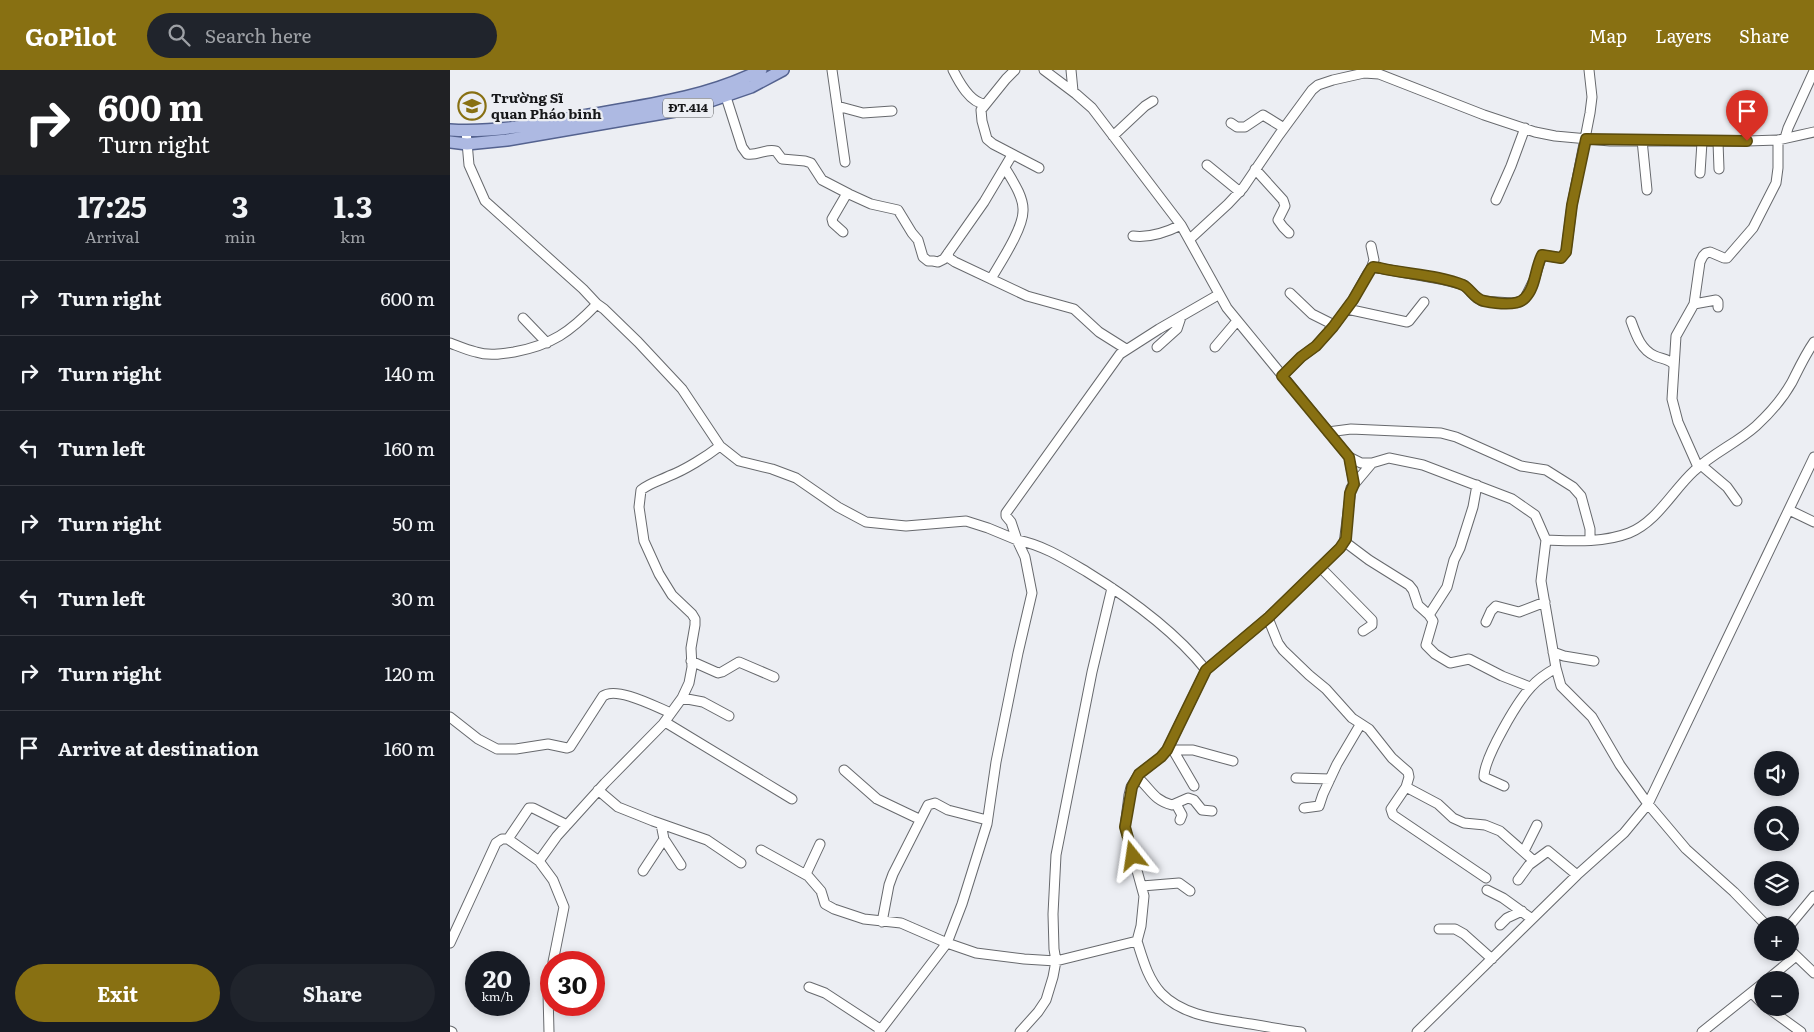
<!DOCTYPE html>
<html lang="en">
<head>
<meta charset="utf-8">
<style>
	body { margin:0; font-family:Literata,serif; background:#20242c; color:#f1f3f6; height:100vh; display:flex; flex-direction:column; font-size:19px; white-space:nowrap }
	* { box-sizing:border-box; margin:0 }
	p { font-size:16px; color:#9ea1a6 }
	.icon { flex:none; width:28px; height:28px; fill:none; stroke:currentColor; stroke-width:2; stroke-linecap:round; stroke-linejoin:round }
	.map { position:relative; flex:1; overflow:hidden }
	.drawer { display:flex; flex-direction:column; background:#171b24; width:450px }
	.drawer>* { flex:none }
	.guide { background:#202124; color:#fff; overflow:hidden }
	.fabs { position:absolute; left:1304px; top:681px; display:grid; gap:10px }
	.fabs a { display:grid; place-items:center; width:45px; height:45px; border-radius:50%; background:#171b24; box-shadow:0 2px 8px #0003; font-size:25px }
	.speed { position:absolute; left:15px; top:881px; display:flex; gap:10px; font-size:25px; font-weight:700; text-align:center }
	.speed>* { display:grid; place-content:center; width:65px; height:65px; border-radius:50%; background:#171b24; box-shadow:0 2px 8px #0003; line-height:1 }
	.speed small { font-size:12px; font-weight:400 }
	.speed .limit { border:8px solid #d22; background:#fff; color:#111 }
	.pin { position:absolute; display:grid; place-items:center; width:42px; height:42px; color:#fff; margin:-51px -21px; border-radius:50% 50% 50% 0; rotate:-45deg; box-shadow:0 0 5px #0007 }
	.pin .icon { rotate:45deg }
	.me { position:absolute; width:55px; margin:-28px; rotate:345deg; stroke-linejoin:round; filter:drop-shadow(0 0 4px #0008) }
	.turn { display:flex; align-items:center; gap:18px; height:105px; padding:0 15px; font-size:22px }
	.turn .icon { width:65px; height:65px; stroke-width:2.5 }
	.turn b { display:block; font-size:35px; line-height:42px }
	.eta { display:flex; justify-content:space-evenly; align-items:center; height:85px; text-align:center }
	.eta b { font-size:30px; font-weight:700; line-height:35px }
	.primary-button { display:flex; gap:10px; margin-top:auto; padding:10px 15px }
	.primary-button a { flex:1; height:58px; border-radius:30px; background:#887012; color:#fff; font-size:20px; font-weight:700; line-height:58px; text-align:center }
	.primary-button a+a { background:#20242c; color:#f1f3f6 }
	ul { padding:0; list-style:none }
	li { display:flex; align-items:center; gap:15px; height:75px; padding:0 15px; border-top:1px solid #363941 }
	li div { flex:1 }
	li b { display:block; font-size:19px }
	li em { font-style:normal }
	header { display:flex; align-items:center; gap:30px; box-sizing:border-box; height:70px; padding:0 25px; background:#887012; color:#fff }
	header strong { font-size:24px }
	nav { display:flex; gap:28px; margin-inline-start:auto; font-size:18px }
	.search { width:350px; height:45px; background:#20242c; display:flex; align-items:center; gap:12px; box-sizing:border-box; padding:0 18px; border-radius:28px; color:#9ea1a6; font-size:19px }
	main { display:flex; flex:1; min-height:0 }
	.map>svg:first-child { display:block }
</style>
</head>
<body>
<header>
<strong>GoPilot</strong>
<div class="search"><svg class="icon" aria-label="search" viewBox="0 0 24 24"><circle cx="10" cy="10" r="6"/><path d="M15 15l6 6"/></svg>Search here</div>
<nav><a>Map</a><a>Layers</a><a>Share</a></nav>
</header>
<main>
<section class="drawer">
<div class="guide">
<div class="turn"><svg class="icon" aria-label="right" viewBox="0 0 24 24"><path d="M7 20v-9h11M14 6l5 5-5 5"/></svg><div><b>600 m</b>Turn right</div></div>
</div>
<div class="eta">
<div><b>17:25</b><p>Arrival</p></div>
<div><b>3</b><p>min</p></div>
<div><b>1.3</b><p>km</p></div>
</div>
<ul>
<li><svg class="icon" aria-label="right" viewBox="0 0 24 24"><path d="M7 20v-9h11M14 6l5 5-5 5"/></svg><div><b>Turn right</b></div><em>600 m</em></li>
<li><svg class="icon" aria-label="right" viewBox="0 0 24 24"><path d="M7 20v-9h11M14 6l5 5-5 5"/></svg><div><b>Turn right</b></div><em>140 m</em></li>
<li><svg class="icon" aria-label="left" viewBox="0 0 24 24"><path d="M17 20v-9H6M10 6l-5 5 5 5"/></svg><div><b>Turn left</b></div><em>160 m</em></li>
<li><svg class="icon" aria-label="right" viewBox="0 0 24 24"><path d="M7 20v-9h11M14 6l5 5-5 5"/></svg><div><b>Turn right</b></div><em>50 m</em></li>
<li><svg class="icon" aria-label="left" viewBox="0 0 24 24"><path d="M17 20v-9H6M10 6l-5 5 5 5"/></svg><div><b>Turn left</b></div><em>30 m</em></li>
<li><svg class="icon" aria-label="right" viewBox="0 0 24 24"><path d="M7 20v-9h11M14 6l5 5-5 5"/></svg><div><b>Turn right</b></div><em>120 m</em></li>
<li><svg class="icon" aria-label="arrive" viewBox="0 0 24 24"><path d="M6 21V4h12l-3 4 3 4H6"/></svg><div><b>Arrive at destination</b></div><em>160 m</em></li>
</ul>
<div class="primary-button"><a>Exit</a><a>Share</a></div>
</section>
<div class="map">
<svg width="1364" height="962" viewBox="0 0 1364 962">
	<rect width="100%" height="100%" fill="#eceef3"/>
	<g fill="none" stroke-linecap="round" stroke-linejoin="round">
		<g stroke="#67696d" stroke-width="11">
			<path id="minor" d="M382,0L395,92
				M503,0C509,12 520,33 535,34
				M565,0L556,9L531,40L532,51L537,69L543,74L589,98
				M594,0L626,24L642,38L731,155L777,238L899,387L911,393H922L939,388L973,395L1062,429L1085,445L1096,470L1091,511L1106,598L1111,616L1142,647L1170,695L1198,734L1236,779L1284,822L1316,855
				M621,0L623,21
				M276,27L292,77L297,84C308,86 316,78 326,81L332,89L355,91L361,93L372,110L399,124
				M387,36L413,43L442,41
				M781,53L787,57H795L813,45L834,58
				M16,61L19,95L35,131L133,219L147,234L154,239L188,272L232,319L270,376L289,391L322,399L346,408L388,437L416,452L456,456L516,451L538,458L567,470L575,487L582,523L568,583L546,692L537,754L512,834L497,873L429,962
				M663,66L695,36L703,31
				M1335,68L1338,58L1364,1
				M1192,70L1197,120
				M1268,72L1269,99
				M757,95L790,122
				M805,99L833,130L835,136L828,150L833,157L839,163
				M1250,103L1252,72
				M1046,130L1061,96L1075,58
				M393,162L383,153L382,149L396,125L399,124L421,134L448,140L462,163L468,170L473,187L478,191H483L488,192L494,189L534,132L562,85
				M683,166C699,168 717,162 731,155
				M740,169L778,134L793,118L829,65L862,20L868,15L883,10L914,3L929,4L1034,45L1085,62L1105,66L1160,71H1297L1328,70L1364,62
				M498,183L499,188L505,192L577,226L624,239L649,262L676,279
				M921,199L924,190L921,176
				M541,209C550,193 573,159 573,141C574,127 562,110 555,98
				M840,223L862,244L880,253V260
				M768,225L709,259L670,284L556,443V446L561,452L567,470C593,475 615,489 637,502C681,529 724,560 756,600L818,548
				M1244,234L1266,230L1268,232V237
				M897,239L957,252L959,251L974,232
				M73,248L97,273
				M1181,251C1186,265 1191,280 1205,286C1212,289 1219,289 1223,294
				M0,273C8,276 17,280 26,282C38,286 51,284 64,282C102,275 120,262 147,234
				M707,277L727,259L731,247
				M765,277L787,251
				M832,306L851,287L866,276L883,257L903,230L918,203L923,197L990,209L1014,215L1027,228L1032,231L1062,233L1070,232L1075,228L1084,210L1092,185L1111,188L1116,182L1122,135L1140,43L1142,27L1139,0
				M878,362L901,359L991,363L1006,367L1071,396L1096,400L1123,417L1131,426L1140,459V470
				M899,387L904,414
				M922,393L901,418L894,474L818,548L828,573L833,580L859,605L876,619L902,648L919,659L942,688L958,702L959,707L956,717L941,739L943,745L1036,808
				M1251,395L1277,417L1287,431
				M1248,397L1228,352L1222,329L1226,266L1244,234L1250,192L1253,186L1256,183L1260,182L1274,188H1277L1303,158L1326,113L1328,98V70
				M1339,440L1364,452
				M1096,470C1123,471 1153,473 1179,463C1207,452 1223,420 1244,401C1263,383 1287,373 1306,356C1319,344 1333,328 1342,312C1349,298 1355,285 1364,272
				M895,472L919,490L959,515L963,520L968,535L979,545L983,551L976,575L985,584L1000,593L1019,589L1052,606L1080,617
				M870,497L922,550V555L913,561
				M979,545L997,517L1004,490L1010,478L1023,437L1027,415
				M1036,552L1041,541L1046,536L1069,542L1095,532
				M1103,582L1114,586L1144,591
				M241,591L268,603L272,602L289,592L324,607
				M232,628L253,632L279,646
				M0,647L28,669L47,679H66L98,674L117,678L120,677L153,626C167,616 206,637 221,643
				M215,652L342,729
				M717,680H743L783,691
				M723,680L744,716
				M394,700L427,729L469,749
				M687,707C701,719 703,730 722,735L738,728L744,730L752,740L762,741
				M846,708L880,709
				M1054,716L1034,707C1034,688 1067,632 1081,617C1088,609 1097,603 1106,598
				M956,717L988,734L1003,748L1014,753L1035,755L1050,761L1084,791
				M148,720L168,737L203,751L257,770L291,793
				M726,734L732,745L730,750
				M854,738L869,736L873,724L887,694L910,655
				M211,754L214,769L231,795
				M58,769L89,791
				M311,780L358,806L371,821L375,834L384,839L414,849L451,853L497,873L526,883L574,889L606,891L687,871L691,856L694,826L675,757L679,725L681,717L689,704L711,687L717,680L756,600
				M1074,781L1087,755
				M193,801L214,769
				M356,804L370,774
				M1068,810L1079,795L1098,781L1127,805
				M692,816L729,813L740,821
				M1037,820L1053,828L1082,849
				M432,852L439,815L443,804L478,735L485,733L498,740L537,750
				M1050,855L1057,848L1072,841
				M1340,855L1364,826
				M989,859H1005L1014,864L1042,889
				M687,871C693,890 698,909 711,923C734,947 771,949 801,954C818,957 835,960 851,962
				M0,873L46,773L52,769H58L79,738H83L117,755
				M1340,880L1364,903
				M103,892L114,837L103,810L89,791L107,766L155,713L213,654L232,628L239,613L242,597L241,578L245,555V549L242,544L222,525L209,504L194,471L189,437L191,420C200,413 209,411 219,406C235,400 257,386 270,376
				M1317,910L1346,886
				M359,917L375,923L430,959
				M1302,923L1312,933
				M1318,938L1351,962
				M0,961L2,962
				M99,962L98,923L101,903
				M570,962L588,942L596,930L603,907L606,891L604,879L603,844L606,785L642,602L662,518
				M967,962L1127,805L1174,763L1198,734L1364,387
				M1252,962L1312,914"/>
		</g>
		<g stroke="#54628f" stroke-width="14">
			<path id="major" d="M0,60C46,63 94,53 139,45C198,35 258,27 311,0
				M0,72L17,74L57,70L237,39L301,17L333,0"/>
		</g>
		<use href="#minor" stroke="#fff" stroke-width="9"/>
		<use href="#major" stroke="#adb9e2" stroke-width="11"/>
	</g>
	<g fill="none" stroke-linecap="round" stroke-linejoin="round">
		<g stroke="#58490c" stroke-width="12">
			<path id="route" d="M683,786L675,757L682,717L689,704L711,687L717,680L756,600L819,547L890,478L896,469L900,423L904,414L899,387L832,306L851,287L866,276L883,257L903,230L921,199L923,197L930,198C955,204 990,205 1013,215C1021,219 1024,229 1034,231C1044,233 1067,237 1075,228C1086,217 1085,198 1092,185L1111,188L1116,182L1122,135L1136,69L1297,71"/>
		</g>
		<use href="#route" stroke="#887012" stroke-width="9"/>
	</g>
	<defs>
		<g id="university-ring" transform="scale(1.4375)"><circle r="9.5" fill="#eceef3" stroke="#887012" stroke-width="1.5"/><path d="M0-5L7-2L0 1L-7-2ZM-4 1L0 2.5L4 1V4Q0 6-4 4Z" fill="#887012"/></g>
	</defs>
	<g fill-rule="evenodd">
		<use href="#university-ring" x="22" y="36"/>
	</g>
	<g text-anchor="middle" stroke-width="4.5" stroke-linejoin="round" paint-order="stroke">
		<rect fill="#eceef3" stroke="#56585a" stroke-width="1" x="213" y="28.5" width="50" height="19" rx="4"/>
		<g font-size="12" font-weight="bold" fill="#161719">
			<text x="238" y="42">ĐT.414</text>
		</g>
		<g font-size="14" font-weight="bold" fill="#161719" stroke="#eceef3" text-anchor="start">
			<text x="41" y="33">Trường Sĩ<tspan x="41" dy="16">quan Pháo binh</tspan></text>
		</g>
	</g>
</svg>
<div class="fabs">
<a><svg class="icon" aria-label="sound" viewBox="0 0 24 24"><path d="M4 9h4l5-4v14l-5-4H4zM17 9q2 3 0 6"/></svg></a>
<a><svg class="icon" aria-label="search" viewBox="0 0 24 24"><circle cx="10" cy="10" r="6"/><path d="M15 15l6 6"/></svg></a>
<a><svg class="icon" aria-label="layers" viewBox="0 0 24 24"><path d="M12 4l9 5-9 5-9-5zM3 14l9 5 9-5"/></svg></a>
<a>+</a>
<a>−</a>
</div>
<div class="speed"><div>20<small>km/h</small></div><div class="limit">30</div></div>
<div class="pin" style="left:1297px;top:71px;background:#d93025"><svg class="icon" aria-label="arrive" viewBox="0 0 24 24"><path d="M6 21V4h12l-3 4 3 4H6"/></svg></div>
<svg class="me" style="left:683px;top:786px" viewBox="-20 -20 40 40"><path d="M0-17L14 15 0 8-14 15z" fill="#887012" stroke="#fff" stroke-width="4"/></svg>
</div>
</main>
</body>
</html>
